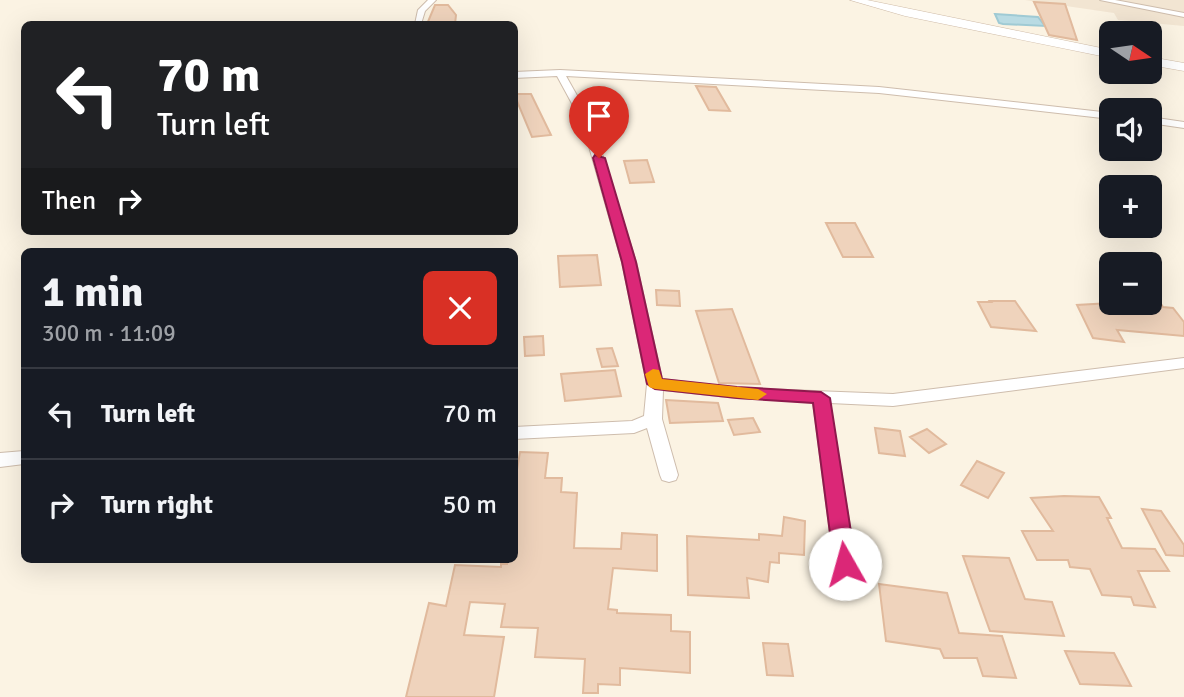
<!DOCTYPE html>
<html lang="en">
<head>
<meta charset="utf-8">
<style>
	body { margin:0; font-family:Signika,sans-serif; background:#20242c; color:#f1f3f6; height:100vh; display:flex; flex-direction:column; font-size:26px; white-space:nowrap }
	* { box-sizing:border-box; margin:0 }
	p { font-size:23px; color:#9ea1a6 }
	.icon { flex:none; width:38px; height:38px; fill:none; stroke:currentColor; stroke-width:2; stroke-linecap:round; stroke-linejoin:round }
	.map { position:relative; flex:1; overflow:hidden }
	.side { position:absolute; left:21px; top:248px; width:497px; height:315px; display:flex; flex-direction:column; background:#171b24; border-radius:10px; box-shadow:0 7px 28px #0002 }
	.side>* { flex:none }
	.hud { position:absolute; left:21px; top:21px; width:497px; height:214px; border-radius:10px; box-shadow:0 7px 28px #0002; background:#202124; color:#fff; overflow:hidden }
	.needle { width:46px; rotate:103deg }
	.tools { position:absolute; left:1099px; top:21px; display:grid; gap:14px }
	.tools a { display:grid; place-items:center; width:63px; height:63px; border-radius:10px; background:#171b24; box-shadow:0 7px 28px #0002; font-size:35px }
	.pin { position:absolute; display:grid; place-items:center; width:60px; height:60px; color:#fff; margin:-72px -30px; border-radius:50% 50% 50% 0; rotate:-45deg; box-shadow:0 0 7px #0007 }
	.pin .icon { rotate:45deg }
	.me { position:absolute; width:77px; margin:-38px; rotate:353deg; stroke-linejoin:round; filter:drop-shadow(0 0 5px #0008) }
	.turn { display:flex; align-items:center; gap:24px; height:147px; padding:0 21px; font-size:32px }
	.turn .icon { width:91px; height:91px; stroke-width:2.5 }
	.turn b { display:block; font-size:49px; line-height:60px }
	.then { display:flex; align-items:center; height:66px; padding:0 21px; background:#0003; gap:14px; font-size:26px }
	.round { display:grid; place-items:center; flex:none; width:74px; height:74px; border-radius:10px; background:#20242c }
	.summary { display:flex; align-items:center; justify-content:space-between; height:119px; padding:0 21px }
	h1 { font-size:42px; font-weight:700; line-height:52px }
	ul { padding:0; list-style:none }
	li { display:flex; align-items:center; gap:21px; height:91px; padding:0 21px; border-top:2px solid #363941 }
	li div { flex:1 }
	li b { display:block; font-size:26px }
	li em { font-style:normal }
	.map>svg:first-child { display:block }
</style>
</head>
<body>
<div class="map">
<svg width="1184" height="697" viewBox="0 0 1184 697">
	<rect width="100%" height="100%" fill="#fbf3e3"/>
	<path fill="#f2e5d2" d="M1025,0H1184V26L1118,20L1114,13Z"/>
	<path fill="#b9dbe3" stroke="#9fcad4" stroke-width="2" d="M995,14L1038,17L1045,26L1003,24L999,23Z"/>
	<path fill="#efd3bc" stroke="#e1ba9d" stroke-width="2" d="M1034,2L1065,4L1077,40L1049,35Z
		M435,5H448L456,15L455,24H427Z
		M696,86L716,87L730,111L709,110Z
		M514,94H531L551,135L532,137Z
		M647,160L654,182L630,183L624,161Z
		M826,223H855L873,257H843Z
		M597,255L601,285L560,287L558,256Z
		M1150,287L1163,307L1173,308L1184,322V336L1117,330L1124,342L1093,338L1077,305L1111,303L1150,307Z
		M656,290L679,291L680,306L657,305Z
		M990,301H1015L1036,331L991,327L978,302H991Z
		M732,309L760,384L719,383L696,311Z
		M543,336L544,355L525,356L524,337Z
		M612,348L618,366L602,367L597,349Z
		M615,370L621,396L565,401L561,374Z
		M666,400L718,403L723,421L670,423Z
		M753,418L760,432L734,435L728,420Z
		M875,428L900,431L905,456L879,453Z
		M927,429L946,444L929,453L910,437Z
		M520,452L548,453L545,478H562L561,492L577,493L574,548L621,549L622,533L657,535V571L613,568L608,609L617,610V613L671,615V631L690,632V673L620,668V685L598,684V693H583L585,659L535,657L538,628L501,627L505,604L470,602L464,635L504,637L494,697H406L429,603L446,606L455,565L501,567V564H507V560H514V487Z
		M977,461L1004,473L988,498L961,485Z
		M1064,496L1099,497L1111,518H1107L1122,548L1155,549L1169,571H1138L1155,607L1134,605L1131,597L1102,595L1090,569L1070,567L1068,560H1037L1022,531H1053L1031,498Z
		M1142,509L1161,511L1184,545V556L1166,555Z
		M784,517L805,521L804,555L779,553V563L770,562L768,582L747,578L749,598L688,595L687,536L759,540V534L782,536Z
		M963,556L1009,558L1025,599L1052,602L1064,636L990,631Z
		M879,584L947,593L959,633L1002,636L1016,678L983,676L977,658H944L940,649L886,641Z
		M763,643L788,644L793,676L767,675Z
		M1065,651L1114,653L1131,686L1080,684Z"/>
	<g fill="none" stroke-linecap="round" stroke-linejoin="round">
		<g stroke="#cebdad" stroke-width="2">
			<path id="minor" d="M428,0H436L425,11L421,24H415L418,10Z
				M1100,0H1115L1184,13V17Z
				M560,70L879,87L1111,113V119L879,93L566,76L592,122L636,262L662,379L737,388L893,394L1184,358V368L893,406L830,403L856,564L852,570L845,573L838,570L834,564L813,402L737,398L663,390L662,419L678,475L676,480L669,482L662,480L660,475L647,428L634,433L514,439V427L632,421L644,416L647,384L622,262L582,122L557,76L514,78V72Z
				M1150,117L1184,122V128L1150,123Z
				M24,451V464L0,467V453Z"/>
		</g>
		<g stroke="#d0bdaa" stroke-width="1">
			<path id="secondary" d="M850,0H867L1111,50V58L905,16Z
				M1150,57L1184,63V71L1150,65Z"/>
		</g>
		<use href="#minor" fill="#fff" fill-rule="evenodd"/>
		<use href="#secondary" fill="#fff" fill-rule="evenodd"/>
	</g>
	<path fill="#db2777" stroke="#8e194d" stroke-width="2" d="M595,155L605,158L636,262L662,379L737,387L821,392L830,398L856,564L853,570L845,573L838,570L834,564L813,403L737,398L655,389L647,384L622,262L593,158Z"/>
	<path fill="#f59e0b" d="M653,369L659,370L662,379L758,389L767,394L758,400L655,389L649,387L645,374Z"/>
</svg>
<div class="tools">
<a><svg class="needle" viewBox="-14 -14 28 28"><path d="M0-13l5 13h-10z" fill="#e53935"/><path d="M0 13l5-13h-10z" fill="#9ea1a6"/></svg></a>
<a><svg class="icon" aria-label="sound" viewBox="0 0 24 24"><path d="M4 9h4l5-4v14l-5-4H4zM17 9q2 3 0 6"/></svg></a>
<a>+</a>
<a>−</a>
</div>
<div class="pin" style="left:599px;top:158px;background:#d93025"><svg class="icon" aria-label="arrive" viewBox="0 0 24 24"><path d="M6 21V4h12l-3 4 3 4H6"/></svg></div>
<svg class="me" style="left:845px;top:564px" viewBox="-20 -20 40 40"><circle r="19" fill="#fff"/><path d="M0-13L10 11 0 6-10 11z" fill="#db2777"/></svg>
<div class="hud">
<div class="turn"><svg class="icon" aria-label="left" viewBox="0 0 24 24"><path d="M17 20v-9H6M10 6l-5 5 5 5"/></svg><div><b>70 m</b>Turn left</div></div>
<div class="then">Then<svg class="icon" aria-label="right" viewBox="0 0 24 24"><path d="M7 20v-9h11M14 6l5 5-5 5"/></svg></div>
</div>
<section class="side">
<div class="summary"><div><h1>1 min</h1><p>300 m · 11:09</p></div><a class="round" style="background:#d93025;color:#fff"><svg class="icon" aria-label="close" viewBox="0 0 24 24"><path d="M6 6l12 12M18 6L6 18"/></svg></a></div>
<ul>
<li><svg class="icon" aria-label="left" viewBox="0 0 24 24"><path d="M17 20v-9H6M10 6l-5 5 5 5"/></svg><div><b>Turn left</b></div><em>70 m</em></li>
<li><svg class="icon" aria-label="right" viewBox="0 0 24 24"><path d="M7 20v-9h11M14 6l5 5-5 5"/></svg><div><b>Turn right</b></div><em>50 m</em></li>
</ul>
</section>
</div>
</body>
</html>
